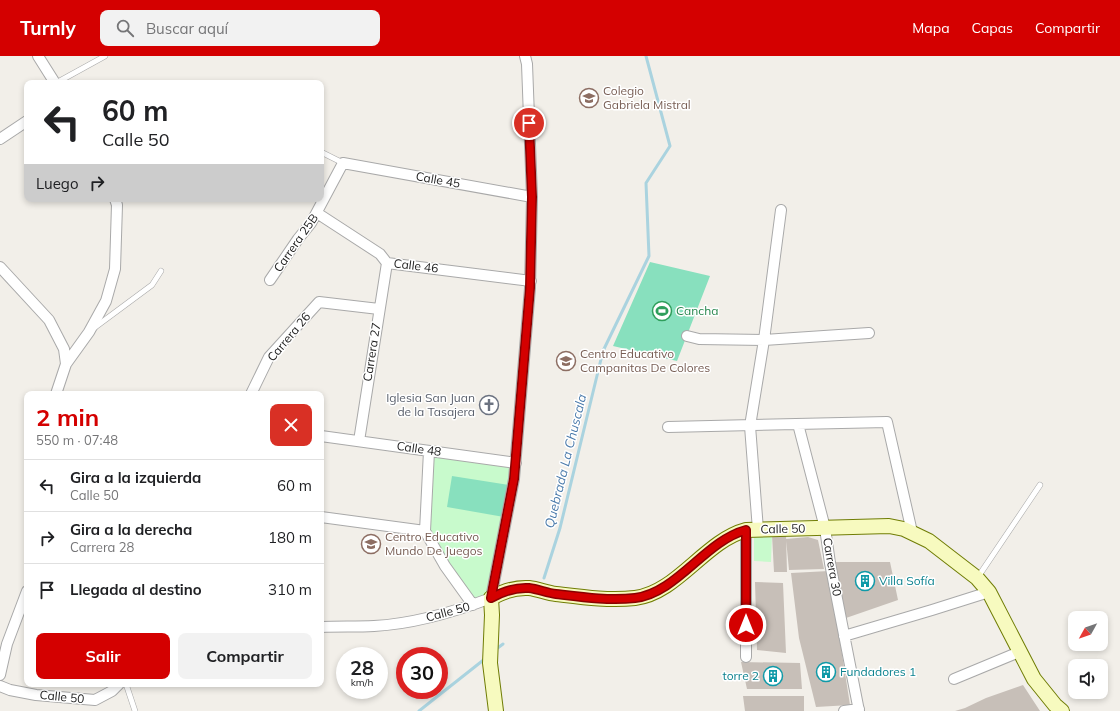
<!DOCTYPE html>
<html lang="es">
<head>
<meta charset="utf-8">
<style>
	body { margin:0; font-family:Mulish,sans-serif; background:#f2f2f2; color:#202124; height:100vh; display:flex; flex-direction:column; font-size:15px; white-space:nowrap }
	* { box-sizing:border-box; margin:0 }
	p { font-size:13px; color:#757577 }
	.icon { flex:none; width:22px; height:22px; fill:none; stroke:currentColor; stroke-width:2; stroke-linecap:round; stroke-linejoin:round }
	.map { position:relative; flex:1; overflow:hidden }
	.sheet { position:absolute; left:24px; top:335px; width:300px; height:296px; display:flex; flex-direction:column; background:#fff; border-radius:8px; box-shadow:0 2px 6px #0003 }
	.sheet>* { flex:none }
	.top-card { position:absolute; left:24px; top:24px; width:300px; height:122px; border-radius:8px; box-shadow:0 2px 6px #0003; background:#fff; color:#202124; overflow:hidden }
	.needle { width:26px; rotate:230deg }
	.fabs { position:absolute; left:1068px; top:555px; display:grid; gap:8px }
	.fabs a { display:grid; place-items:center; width:40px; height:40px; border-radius:8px; background:#fff; box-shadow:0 2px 6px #0003; font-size:20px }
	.speed { position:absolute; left:336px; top:591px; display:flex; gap:8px; font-size:20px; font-weight:700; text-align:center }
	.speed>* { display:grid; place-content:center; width:52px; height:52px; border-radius:50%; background:#fff; box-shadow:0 2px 6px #0003; line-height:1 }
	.speed small { font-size:10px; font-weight:400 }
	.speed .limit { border:6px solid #d22; background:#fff; color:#111 }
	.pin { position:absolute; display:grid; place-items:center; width:34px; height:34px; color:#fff; margin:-17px; border:2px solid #fff; border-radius:50%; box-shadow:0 1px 4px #0007 }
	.me { position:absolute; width:44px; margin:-22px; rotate:0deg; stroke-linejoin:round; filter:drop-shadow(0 0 3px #0008) }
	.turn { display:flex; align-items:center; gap:14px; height:84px; padding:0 12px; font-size:18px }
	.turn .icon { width:52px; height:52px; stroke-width:2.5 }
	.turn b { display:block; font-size:28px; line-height:34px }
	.then { display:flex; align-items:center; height:38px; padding:0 12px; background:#0003; gap:8px; font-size:15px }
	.round { display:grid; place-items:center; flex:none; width:42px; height:42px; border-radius:8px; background:#f2f2f2 }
	.headline { display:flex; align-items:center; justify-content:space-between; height:68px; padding:0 12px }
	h1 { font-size:24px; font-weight:700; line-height:30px; color:#d40000 }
	.button { display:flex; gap:8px; margin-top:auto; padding:8px 12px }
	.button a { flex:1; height:46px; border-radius:8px; background:#d40000; color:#fff; font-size:16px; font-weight:700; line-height:46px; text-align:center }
	.button a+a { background:#f2f2f2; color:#202124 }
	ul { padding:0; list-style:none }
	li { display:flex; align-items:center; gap:12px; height:52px; padding:0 12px; border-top:1px solid #e0e0e0 }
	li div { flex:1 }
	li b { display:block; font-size:15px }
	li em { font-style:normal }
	header { display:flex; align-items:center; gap:24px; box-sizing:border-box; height:56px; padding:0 20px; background:#d40000; color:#fff }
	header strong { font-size:19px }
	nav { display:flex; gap:22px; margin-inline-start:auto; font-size:14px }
	.search { width:280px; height:36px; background:#f2f2f2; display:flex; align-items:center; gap:10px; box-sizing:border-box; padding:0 14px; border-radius:8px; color:#757577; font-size:15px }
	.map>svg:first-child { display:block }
</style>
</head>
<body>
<header>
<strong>Turnly</strong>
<div class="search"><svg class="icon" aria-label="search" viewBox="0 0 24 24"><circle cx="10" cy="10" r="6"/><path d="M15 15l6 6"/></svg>Buscar aquí</div>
<nav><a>Mapa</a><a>Capas</a><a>Compartir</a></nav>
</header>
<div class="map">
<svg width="1120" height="655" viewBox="0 0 1120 655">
	<rect width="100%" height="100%" fill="#f2efe9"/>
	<path fill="#c8facc" d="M431,396L516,407L497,538L473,549L427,475Z
		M754,479H772L771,506L754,505Z"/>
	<path fill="#88e0be" d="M650,206L710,220L677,305L613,290Z
		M452,420L509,429L504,461L447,451Z"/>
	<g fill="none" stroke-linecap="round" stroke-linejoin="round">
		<path stroke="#aad3df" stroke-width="3" d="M544,522L560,472L603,295L649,200L646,127L670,90L646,0
			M495,594L503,588
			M419,655L486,602"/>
	</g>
	<path fill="#c7bfb8" d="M786,478L787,516H774L772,479Z
		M808,481L818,484L824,513L789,514L786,483Z
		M832,506H890L898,544L846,562Z
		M829,515L850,649L816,651L799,582L791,517Z
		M755,526L783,527L786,597L757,594Z
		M741,606L800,607L802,633H747Z
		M1023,629L1040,655H955L965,652L986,642Z
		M743,640H804V655H745Z"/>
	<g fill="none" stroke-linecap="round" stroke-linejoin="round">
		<g stroke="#a9a9a9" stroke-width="6">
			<path id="lane" d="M56,27L105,0
				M321,96L343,107
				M94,272L152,229L161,215
				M978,521L1040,429
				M126,628L135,655"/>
		</g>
		<g stroke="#a9a9a9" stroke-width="12">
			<path id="street" d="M38,0L55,27
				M0,83L27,65
				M317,157L380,198L387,207L531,225
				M0,211L49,264L64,293L66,308
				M270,224L298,183L311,167L343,107L532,141
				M687,280L699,283L764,284L869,277
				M56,338L66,308L89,276L106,245L115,213L117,149L115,143
				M251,338L269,301L319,246L379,253
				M798,368L825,472L830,507L859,655
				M668,371L887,366L912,476
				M321,380L516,407
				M359,385L387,207
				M429,395L425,475L445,510L473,549
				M321,461L425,475
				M746,474V601
				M758,474L750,370L764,284L781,154
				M321,571C339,570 356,571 374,570C413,568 454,556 491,542L514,423L530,232L532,141L527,8L525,0
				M844,580L932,554L989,536
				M0,619L7,588L27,535
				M954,623L1019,596
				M0,630L10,634L36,639L95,644L112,635L119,628
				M844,655L859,653"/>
		</g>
		<g stroke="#707d05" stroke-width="16">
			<path id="secondary" d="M496,655L490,607L492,559L491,542C502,536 515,531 529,532C538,533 547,537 556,538C581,541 609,545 635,542C677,537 705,485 746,474L889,470L904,473L929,485L977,522L989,536L1034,623L1055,649L1062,655"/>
		</g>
		<use href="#lane" stroke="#fff" stroke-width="5"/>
		<use href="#street" stroke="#fff" stroke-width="10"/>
		<use href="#secondary" stroke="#f7fabf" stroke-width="14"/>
	</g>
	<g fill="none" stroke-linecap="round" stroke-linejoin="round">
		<g stroke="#8a0000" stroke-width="10">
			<path id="route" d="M529,67L532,141L530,232L514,423L491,542C502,536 515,531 529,532C538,533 547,537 556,538C581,541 609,545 635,542C677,537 705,485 746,474V569"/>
		</g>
		<use href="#route" stroke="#d40000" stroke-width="7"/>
	</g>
	<defs>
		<g id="school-ring" transform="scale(1)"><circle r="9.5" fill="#fff" stroke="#8d6e63" stroke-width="1.5"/><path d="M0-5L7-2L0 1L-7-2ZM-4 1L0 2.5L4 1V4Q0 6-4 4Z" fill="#8d6e63"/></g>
		<g id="stadium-ring" transform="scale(1)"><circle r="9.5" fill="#fff" stroke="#2e9e5b" stroke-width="1.5"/><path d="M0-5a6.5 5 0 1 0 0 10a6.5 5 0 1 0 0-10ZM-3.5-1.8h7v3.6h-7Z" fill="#2e9e5b"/></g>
		<g id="church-ring" transform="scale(1)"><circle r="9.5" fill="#fff" stroke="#6b7280" stroke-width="1.5"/><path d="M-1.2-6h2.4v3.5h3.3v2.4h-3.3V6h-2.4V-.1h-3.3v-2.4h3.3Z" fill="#6b7280"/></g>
		<g id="building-ring" transform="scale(1)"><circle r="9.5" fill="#fff" stroke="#0f9aa8" stroke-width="1.5"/><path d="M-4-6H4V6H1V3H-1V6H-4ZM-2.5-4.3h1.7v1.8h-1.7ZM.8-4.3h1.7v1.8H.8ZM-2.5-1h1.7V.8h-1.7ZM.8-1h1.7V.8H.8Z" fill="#0f9aa8"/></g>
	</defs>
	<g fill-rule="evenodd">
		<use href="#school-ring" x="589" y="42"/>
		<use href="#stadium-ring" x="662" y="255"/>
		<use href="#school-ring" x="566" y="305"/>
		<use href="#church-ring" x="489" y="349"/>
		<use href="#school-ring" x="371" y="488"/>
		<use href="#building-ring" x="865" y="525"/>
		<use href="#building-ring" x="826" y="616"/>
		<use href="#building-ring" x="773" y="620"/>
	</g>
	<g text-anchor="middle" stroke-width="3" stroke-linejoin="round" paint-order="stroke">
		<g font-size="12" fill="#785e54" stroke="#fff" text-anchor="start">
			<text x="603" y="39">Colegio<tspan x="603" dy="14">Gabriela Mistral</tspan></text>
			<text x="580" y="302">Centro Educativo<tspan x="580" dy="14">Campanitas De Colores</tspan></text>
			<text x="385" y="485">Centro Educativo<tspan x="385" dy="14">Mundo De Juegos</tspan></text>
		</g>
		<g font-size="12" fill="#222" stroke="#fff">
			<text transform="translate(438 124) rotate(10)" y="4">Calle 45</text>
			<text transform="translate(296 187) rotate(-55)" y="4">Carrera 25B</text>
			<text transform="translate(416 210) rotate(7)" y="4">Calle 46</text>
			<text transform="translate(289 281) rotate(-50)" y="4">Carrera 26</text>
			<text transform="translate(372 296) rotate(-81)" y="4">Carrera 27</text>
			<text transform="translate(419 393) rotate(8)" y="4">Calle 48</text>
			<text transform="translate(783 473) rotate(-1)" y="4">Calle 50</text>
			<text transform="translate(832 511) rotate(80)" y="4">Carrera 30</text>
			<text transform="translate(448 556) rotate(-15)" y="4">Calle 50</text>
			<text transform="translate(62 641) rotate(6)" y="4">Calle 50</text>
		</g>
		<g font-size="12" fill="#27864d" stroke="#fff" text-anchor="start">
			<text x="676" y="259">Cancha</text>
		</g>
		<g font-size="12" fill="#5b616d" stroke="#fff" text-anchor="end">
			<text x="475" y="346">Iglesia San Juan<tspan x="475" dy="14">de la Tasajera</tspan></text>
		</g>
		<g font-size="12" fill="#0d838f" stroke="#fff" text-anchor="start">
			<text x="879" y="529">Villa Sofía</text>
			<text x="840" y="620">Fundadores 1</text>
			<text x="759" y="624" text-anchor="end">torre 2</text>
		</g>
		<g font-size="13" font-style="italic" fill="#4a7aab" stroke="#fff">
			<text transform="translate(565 405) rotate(-76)" y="5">Quebrada La Chuscala</text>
		</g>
	</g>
</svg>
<div class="fabs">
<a><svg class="needle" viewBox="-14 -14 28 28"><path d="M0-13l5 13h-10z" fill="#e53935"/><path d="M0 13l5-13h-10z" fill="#757577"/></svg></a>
<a><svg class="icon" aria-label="sound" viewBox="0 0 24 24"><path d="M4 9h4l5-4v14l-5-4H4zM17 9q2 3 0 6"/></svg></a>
</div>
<div class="speed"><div>28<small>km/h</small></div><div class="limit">30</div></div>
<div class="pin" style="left:529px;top:67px;background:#d93025"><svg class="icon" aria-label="arrive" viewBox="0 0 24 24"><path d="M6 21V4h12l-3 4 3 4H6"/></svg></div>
<svg class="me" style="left:746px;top:569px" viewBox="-20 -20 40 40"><circle r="17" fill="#d40000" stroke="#fff" stroke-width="3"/><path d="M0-11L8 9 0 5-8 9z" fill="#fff"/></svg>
<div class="top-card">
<div class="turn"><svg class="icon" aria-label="left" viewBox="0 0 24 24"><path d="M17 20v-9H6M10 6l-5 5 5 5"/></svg><div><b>60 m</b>Calle 50</div></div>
<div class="then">Luego<svg class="icon" aria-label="right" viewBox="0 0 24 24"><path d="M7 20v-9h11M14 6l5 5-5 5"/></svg></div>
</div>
<section class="sheet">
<div class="headline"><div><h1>2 min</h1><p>550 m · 07:48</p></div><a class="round" style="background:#d93025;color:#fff"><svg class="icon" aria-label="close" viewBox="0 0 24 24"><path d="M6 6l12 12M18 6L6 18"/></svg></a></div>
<ul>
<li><svg class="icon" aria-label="left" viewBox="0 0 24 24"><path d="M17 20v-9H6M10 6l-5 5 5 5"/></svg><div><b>Gira a la izquierda</b><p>Calle 50</p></div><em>60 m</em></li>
<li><svg class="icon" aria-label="right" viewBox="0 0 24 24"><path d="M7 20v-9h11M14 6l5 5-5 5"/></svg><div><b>Gira a la derecha</b><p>Carrera 28</p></div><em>180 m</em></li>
<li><svg class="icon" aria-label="arrive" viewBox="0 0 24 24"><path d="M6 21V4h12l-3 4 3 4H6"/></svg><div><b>Llegada al destino</b></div><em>310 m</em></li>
</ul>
<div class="button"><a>Salir</a><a>Compartir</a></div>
</section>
</div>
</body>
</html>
